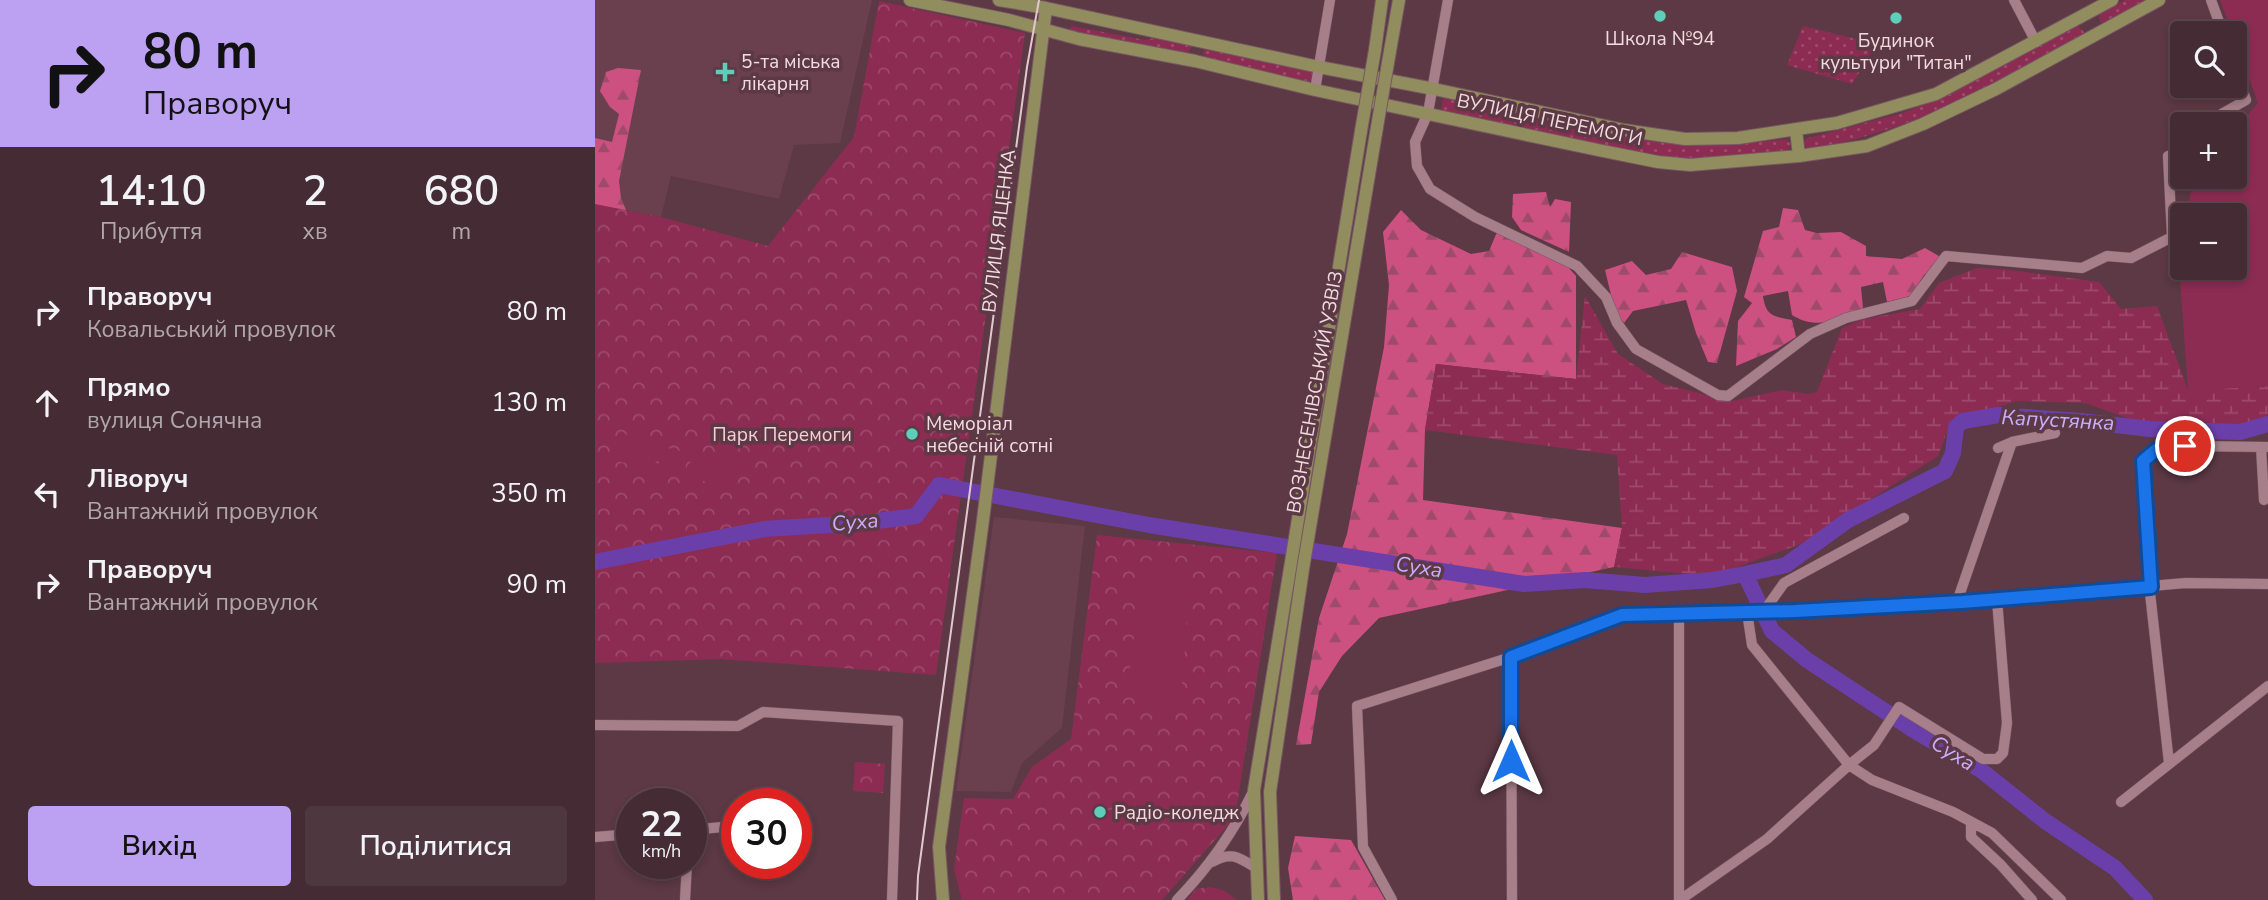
<!DOCTYPE html>
<html lang="uk">
<head>
<meta charset="utf-8">
<style>
	body { margin:0; font-family:"Nunito Sans",sans-serif; background:#4f373f; color:#f1f3f6; height:100vh; display:flex; flex-direction:column; font-size:26px; white-space:nowrap }
	* { box-sizing:border-box; margin:0 }
	p { font-size:23px; color:#b0a7ac }
	.icon { flex:none; width:38px; height:38px; fill:none; stroke:currentColor; stroke-width:2; stroke-linecap:round; stroke-linejoin:round }
	.map { position:relative; flex:1; overflow:hidden }
	.panel { display:flex; flex-direction:column; background:#452b33; width:595px }
	.panel>* { flex:none }
	.hud { background:#bca0f2; color:#111; overflow:hidden }
	.fabs { position:absolute; left:1575px; top:21px; display:grid; gap:14px }
	.fabs a { display:grid; place-items:center; width:77px; height:77px; border-radius:7px; background:#452b33; box-shadow:0 4px 10px #0003,0 0 0 2px #5d474e; font-size:35px }
	.speed { position:absolute; left:21px; top:788px; display:flex; gap:14px; font-size:35px; font-weight:700; text-align:center }
	.speed>* { display:grid; place-content:center; width:91px; height:91px; border-radius:50%; background:#452b33; box-shadow:0 4px 10px #0003,0 0 0 2px #5d474e; line-height:1 }
	.speed small { font-size:18px; font-weight:400 }
	.speed .limit { border:10px solid #d22; background:#fff; color:#111 }
	.pin { position:absolute; display:grid; place-items:center; width:60px; height:60px; color:#fff; margin:-30px; border:4px solid #fff; border-radius:50%; box-shadow:0 2px 7px #0007 }
	.me { position:absolute; width:77px; margin:-38px; rotate:0deg; stroke-linejoin:round; filter:drop-shadow(0 0 5px #0008) }
	.turn { display:flex; align-items:center; gap:24px; height:147px; padding:0 28px; font-size:32px }
	.turn .icon { width:91px; height:91px; stroke-width:2.5 }
	.turn b { display:block; font-size:49px; line-height:60px }
	.eta { display:flex; justify-content:space-evenly; align-items:center; height:119px; text-align:center }
	.eta b { font-size:42px; font-weight:600; line-height:49px }
	.cta { display:flex; gap:14px; margin-top:auto; padding:14px 28px }
	.cta a { flex:1; height:80px; border-radius:7px; background:#bca0f2; color:#111; font-size:28px; font-weight:600; line-height:80px; text-align:center }
	.cta a+a { background:#4f373f; color:#f1f3f6 }
	ul { padding:0; list-style:none }
	li { display:flex; align-items:center; gap:21px; height:91px; padding:0 28px }
	li div { flex:1 }
	li b { display:block; font-size:26px }
	li em { font-style:normal }
	main { display:flex; flex:1; min-height:0 }
	.map>svg:first-child { display:block }
</style>
</head>
<body>
<main>
<section class="panel">
<div class="hud">
<div class="turn"><svg class="icon" aria-label="right" viewBox="0 0 24 24"><path d="M7 20v-9h11M14 6l5 5-5 5"/></svg><div><b>80 m</b>Праворуч</div></div>
</div>
<div class="eta">
<div><b>14:10</b><p>Прибуття</p></div>
<div><b>2</b><p>хв</p></div>
<div><b>680</b><p>m</p></div>
</div>
<ul>
<li><svg class="icon" aria-label="right" viewBox="0 0 24 24"><path d="M7 20v-9h11M14 6l5 5-5 5"/></svg><div><b>Праворуч</b><p>Ковальський провулок</p></div><em>80 m</em></li>
<li><svg class="icon" aria-label="ahead" viewBox="0 0 24 24"><path d="M12 20V5M6 11l6-6 6 6"/></svg><div><b>Прямо</b><p>вулиця Сонячна</p></div><em>130 m</em></li>
<li><svg class="icon" aria-label="left" viewBox="0 0 24 24"><path d="M17 20v-9H6M10 6l-5 5 5 5"/></svg><div><b>Ліворуч</b><p>Вантажний провулок</p></div><em>350 m</em></li>
<li><svg class="icon" aria-label="right" viewBox="0 0 24 24"><path d="M7 20v-9h11M14 6l5 5-5 5"/></svg><div><b>Праворуч</b><p>Вантажний провулок</p></div><em>90 m</em></li>
</ul>
<div class="cta"><a>Вихід</a><a>Поділитися</a></div>
</section>
<div class="map">
<svg width="1673" height="900" viewBox="0 0 1673 900">
	<defs>
		<pattern id="grass-dots" width="8" height="8" patternUnits="userSpaceOnUse" patternTransform="scale(1.75)"><rect width="8" height="8" fill="#8d2c53"/><path d="M2 2h.1M6 6h.1" fill="none" stroke="#9e4a6b" stroke-width="1.8" stroke-linecap="round"/></pattern>
		<pattern id="forest-firs" width="22" height="20" patternUnits="userSpaceOnUse" patternTransform="scale(1.75)"><rect width="22" height="20" fill="#cc5080"/><path d="M5 1l3.5 6h-7zM16 11l3.5 6h-7z" fill="#9e4b6b"/></pattern>
		<pattern id="wetland-marsh" width="20" height="14" patternUnits="userSpaceOnUse" patternTransform="scale(1.75)"><rect width="20" height="14" fill="#8d2c53"/><path d="M1 5h8M5 5V1M11 12h8M15 12V8" fill="none" stroke="#9e4a6b"/></pattern>
		<pattern id="park-crowns" width="20" height="18" patternUnits="userSpaceOnUse" patternTransform="scale(1.75)"><rect width="20" height="18" fill="#8d2c53"/><path d="M2 6a3 3 0 1 1 6 0M12 15a3 3 0 1 1 6 0" fill="none" stroke="#9e4a6b"/></pattern>
	</defs>
	<rect width="100%" height="100%" fill="#5c3944"/>
	<path fill="#6a404e" d="M0,0H277L245,143L199,145L184,199L76,176L66,217L0,204Z
		M399,517L490,526L467,728L427,763L416,792L361,791Z"/>
	<path fill="url(#grass-dots)" d="M1530,0H1554L1506,23L1504,18L1505,14Z
		M477,26L550,40L569,36L596,43L597,47L593,52L589,53L476,33L474,30Z
		M1208,26L1282,44L1257,84L1192,65Z
		M1483,26L1489,32L1488,37C1400,85 1316,132 1215,149L1211,147L1209,141L1213,138L1308,113L1342,99Z
		M614,47L716,71L718,78L715,81L709,82L611,59L608,54L609,49Z
		M848,98C929,116 1013,141 1096,144C1128,146 1160,142 1192,139L1196,145L1192,151L1140,157L1085,158L1043,152L846,110Z"/>
	<path fill="url(#forest-firs)" d="M23,68L46,70L24,181L26,198L38,227L0,264V138L17,142L24,114L15,107L5,91L11,72Z
		M951,192L955,207L960,199L976,202L974,252L926,230L917,217L918,194Z
		M1188,208L1203,210L1210,230L1222,233L1246,232L1271,246V256L1307,259L1330,248L1349,259L1329,275L1315,296L1292,302L1288,282L1266,287L1268,309C1243,319 1222,331 1197,315L1193,291L1168,296C1171,317 1179,316 1197,320L1201,337L1182,349L1141,366L1143,321L1157,303L1149,297L1168,231L1184,227Z
		M806,210L826,230L876,254L894,251L902,232L973,267L981,276V379L841,364L830,430L828,500L1027,528L1019,567L784,618L747,656L724,692L716,744L701,745L724,618L752,534L789,347L794,285L788,232Z
		M1087,252L1137,267L1142,291L1122,363L1113,362L1101,333L1091,300L1038,311L1029,323L1020,312L1010,270L1037,261L1051,275L1076,269Z
		M700,836L756,840L790,900H698L693,868Z"/>
	<path fill="url(#wetland-marsh)" d="M1382,268L1408,269L1504,282L1526,309L1562,306L1593,390L1673,386V418L1642,427L1608,422L1552,425L1490,403L1421,401L1355,424L1343,456L1206,544L1117,576L1019,567L1027,528L1022,455L830,430L841,364L981,379L990,296L1023,354L1068,384L1137,401L1187,390L1214,394L1222,392L1247,328L1268,319L1325,309L1344,283Z"/>
	<path fill="url(#park-crowns)" d="M284,1L430,33L341,675L125,659L0,663V204L66,217L173,246L259,137Z
		M502,535L682,553L640,817L567,900H367L359,869L369,798L418,799L437,767L476,739Z
		M260,762L290,764L288,793L258,791Z
		M616,887L630,891L642,900H592L601,889Z"/>
	<path fill="#8d2c53" d="M1625,0H1673V386L1593,391L1583,251L1587,232V268H1640V215H1591L1599,177H1640V130L1663,103L1640,40V33H1637Z
		M25,433L65,443L59,470L18,460Z
		M68,447L94,453L88,477L62,470Z
		M98,451L139,460L133,487L92,477Z
		M568,558C583,564 590,570 594,585L588,678L585,691L574,704L559,706L545,699L534,678L546,575L553,561Z"/>
	<g fill="none" stroke-linecap="round" stroke-linejoin="round">
		<path stroke="#6b3faa" stroke-width="16" d="M0,562L169,529L266,523L321,516L344,485L554,525L929,584L990,580L1050,585L1117,580L1150,574L1177,631L1212,660L1320,731L1387,771L1450,821L1520,868L1550,900
			M1150,574L1191,565L1253,520L1350,471L1358,453L1361,427L1368,421L1404,415L1486,421L1555,429L1645,432L1673,424"/>
		<g stroke="#755862" stroke-width="11">
			<path id="minor" d="M853,0L833,113L820,142L822,166L835,189L880,217L982,266L1011,297L1022,323L1041,349L1123,395L1133,396L1215,334L1251,318L1317,301L1351,256L1487,268L1512,256L1536,258L1577,237L1573,156L1587,150
				M1419,0L1441,42
				M1616,0L1628,33
				M720,90L735,0
				M1620,124L1623,116L1651,100L1640,67
				M1666,447L1669,500
				M1403,448L1417,442L1460,433
				M1402,600L1412,723L1408,753L1402,759H1388L1304,707L1279,745L1254,765L1277,780L1358,812L1397,833L1466,900
				M1367,602L1364,596L1417,442
				M1084,613V900
				M1173,613L1172,607L1189,583L1309,518
				M916,657L917,900
				M0,725L143,726L168,712L303,721L297,900
				M1574,763L1555,593L1548,461L1561,450L1590,446L1673,447
				M1526,802L1673,686
				M1376,822V837L1406,865L1437,900
				M96,830L138,826
				M0,837L37,834
				M617,862C636,851 644,857 661,868
				M90,900L92,863
				M582,900C613,868 638,833 658,792
				M797,900L768,847L762,706L916,657L1027,615L1173,613L1367,602L1591,583L1673,584
				M1085,900L1172,839L1254,765L1157,645L1152,612"/>
		</g>
		<g stroke="#755862" stroke-width="14">
			<path id="major" d="M315,0L414,20L484,39L600,61L720,90L1003,150L1063,162L1095,165L1204,156L1272,146L1328,124L1401,89L1564,0
				M404,0L451,8L724,67L839,89L1029,130L1090,139L1143,138L1242,123L1341,94L1517,0
				M780,50L787,0
				M795,51L804,0
				M1201,130L1204,156
				M348,900L344,847L388,520L451,8
				M663,900L659,790L766,131
				M679,900L675,792L708,569L781,133"/>
		</g>
		<use href="#minor" stroke="#a67f8b" stroke-width="10"/>
		<use href="#major" stroke="#928d5e" stroke-width="12"/>
		<path stroke="#e0c8cf" stroke-width="2" d="M322,900L323,876L432,67L444,0"/>
		<g stroke="#755862" stroke-width="14" stroke-linecap="butt">
			<path id="major-bridge" d="M766,131L780,50
				M781,133L795,51"/>
		</g>
		<use href="#major-bridge" stroke="#928d5e" stroke-width="12"/>
	</g>
	<g fill="none" stroke-linecap="round" stroke-linejoin="round">
		<g stroke="#114b97" stroke-width="18">
			<path id="route" d="M916,761V657L1027,615L1200,611L1367,602L1556,587L1548,461L1561,450L1590,446"/>
		</g>
		<use href="#route" stroke="#1a73e8" stroke-width="12"/>
	</g>
	<g fill="#5dceb9" stroke="#5c3944" stroke-width="2.5">
		<circle cx="1065" cy="16" r="7"/>
		<circle cx="1301" cy="18" r="7"/>
		<path d="M126.5 61.5h7v7h7v7h-7v7h-7v-7h-7v-7h7z"/>
		<circle cx="317" cy="434" r="7"/>
		<circle cx="505" cy="812" r="7"/>
	</g>
	<g text-anchor="middle" stroke-width="7" stroke-linejoin="round" paint-order="stroke">
		<g font-size="19" fill="#f2dce2" stroke="#5c3944" text-anchor="start">
			<text x="1065" y="45" text-anchor="middle">Школа №94</text>
			<text x="1301" y="47" text-anchor="middle">Будинок<tspan x="1301" dy="22">культури "Титан"</tspan></text>
			<text x="146" y="68">5-та міська<tspan x="146" dy="22">лікарня</tspan></text>
			<text x="331" y="430">Меморіал<tspan x="331" dy="22">небесній сотні</tspan></text>
			<text x="519" y="819">Радіо-коледж</text>
		</g>
		<g font-size="19" fill="#f2dce2" stroke="#5c3944">
			<text transform="translate(955 119) rotate(12)" y="7">ВУЛИЦЯ ПЕРЕМОГИ</text>
			<text transform="translate(403 231) rotate(-83)" y="7">ВУЛИЦЯ ЯЦЕНКА</text>
			<text transform="translate(719 392) rotate(-80)" y="7">ВОЗНЕСЕНІВСЬКИЙ УЗВІЗ</text>
		</g>
		<g font-size="19" fill="#f1d0d9" stroke="#5c3944">
			<text x="187" y="441">Парк Перемоги</text>
		</g>
		<g font-size="21" font-style="italic" fill="#c9adff" stroke="#5c3944">
			<text transform="translate(1463 420) rotate(3)" y="7">Капустянка</text>
			<text transform="translate(260 522) rotate(-5)" y="7">Суха</text>
			<text transform="translate(824 567) rotate(9)" y="7">Суха</text>
			<text transform="translate(1358 753) rotate(32)" y="7">Суха</text>
		</g>
	</g>
</svg>
<div class="fabs">
<a><svg class="icon" aria-label="search" viewBox="0 0 24 24"><circle cx="10" cy="10" r="6"/><path d="M15 15l6 6"/></svg></a>
<a>+</a>
<a>−</a>
</div>
<div class="speed"><div>22<small>km/h</small></div><div class="limit">30</div></div>
<div class="pin" style="left:1590px;top:446px;background:#d93025"><svg class="icon" aria-label="arrive" viewBox="0 0 24 24"><path d="M6 21V4h12l-3 4 3 4H6"/></svg></div>
<svg class="me" style="left:916px;top:761px" viewBox="-20 -20 40 40"><path d="M0-17L14 15 0 8-14 15z" fill="#1a73e8" stroke="#fff" stroke-width="4"/></svg>
</div>
</main>
</body>
</html>
